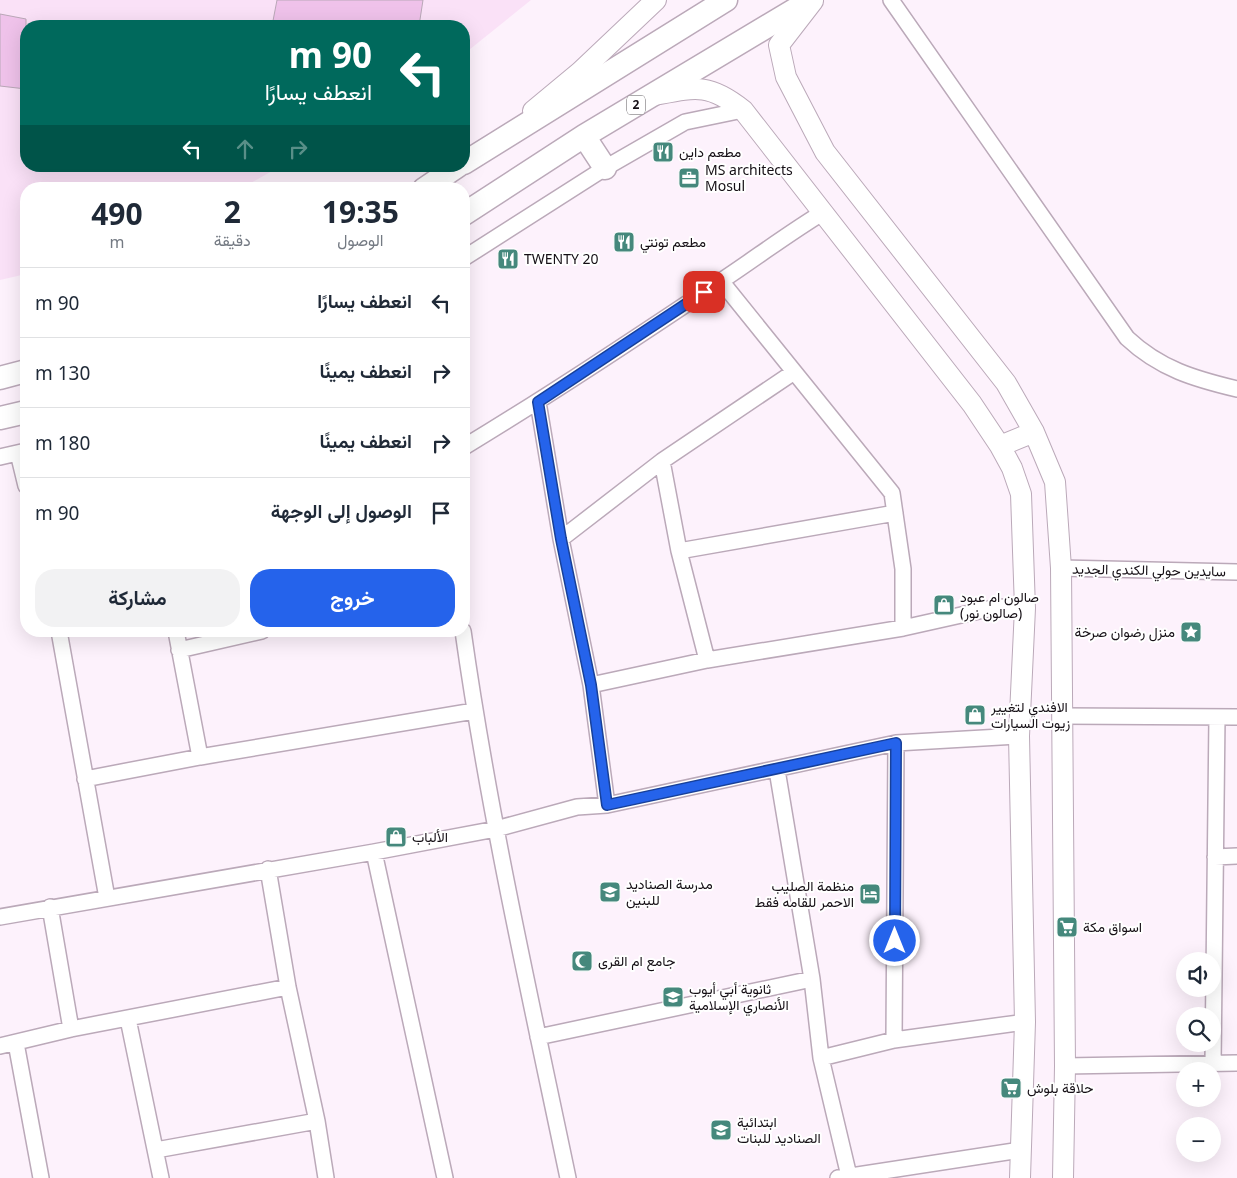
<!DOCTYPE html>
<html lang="ar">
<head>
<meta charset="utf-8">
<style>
	body { margin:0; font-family:"Noto Sans",Vazirmatn,sans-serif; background:#f2f2f3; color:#1f2937; direction:rtl; height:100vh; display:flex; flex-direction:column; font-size:19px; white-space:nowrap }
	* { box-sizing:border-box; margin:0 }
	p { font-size:16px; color:#747a83 }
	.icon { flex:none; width:28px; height:28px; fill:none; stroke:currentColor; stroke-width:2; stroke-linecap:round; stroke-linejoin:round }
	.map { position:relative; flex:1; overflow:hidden; direction:ltr }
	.drawer { position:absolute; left:20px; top:182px; width:450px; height:455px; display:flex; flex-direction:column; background:#fff; border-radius:20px; box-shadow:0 5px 20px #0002; direction:rtl }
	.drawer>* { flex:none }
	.hud { position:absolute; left:20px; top:20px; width:450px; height:152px; border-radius:20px; box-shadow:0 5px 20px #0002; direction:rtl; background:#00695c; color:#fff; overflow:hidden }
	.buttons { position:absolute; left:1176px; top:952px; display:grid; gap:10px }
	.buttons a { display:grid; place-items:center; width:45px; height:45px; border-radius:50%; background:#fff; box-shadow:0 5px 20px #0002; font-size:25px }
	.pin { position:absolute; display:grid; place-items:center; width:42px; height:42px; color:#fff; margin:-21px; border-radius:10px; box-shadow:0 2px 8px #0006 }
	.me { position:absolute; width:55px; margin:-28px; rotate:0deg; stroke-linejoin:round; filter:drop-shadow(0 0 4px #0008) }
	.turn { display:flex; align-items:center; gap:18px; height:105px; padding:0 15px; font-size:22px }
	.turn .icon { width:65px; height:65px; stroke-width:2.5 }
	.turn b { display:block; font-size:35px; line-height:42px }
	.lanes { display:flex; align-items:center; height:48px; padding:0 15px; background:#0003; justify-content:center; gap:25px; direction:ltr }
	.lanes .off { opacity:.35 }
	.eta { display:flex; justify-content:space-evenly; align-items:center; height:85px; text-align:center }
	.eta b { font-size:30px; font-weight:700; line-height:35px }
	.action { display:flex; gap:10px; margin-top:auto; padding:10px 15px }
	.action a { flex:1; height:58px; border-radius:20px; background:#2563eb; color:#fff; font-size:20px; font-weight:700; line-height:58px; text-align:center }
	.action a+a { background:#f2f2f3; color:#1f2937 }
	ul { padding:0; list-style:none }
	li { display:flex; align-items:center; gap:15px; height:70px; padding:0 15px; border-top:1px solid #e0e1e3 }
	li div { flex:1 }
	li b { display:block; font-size:19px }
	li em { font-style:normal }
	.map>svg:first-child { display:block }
</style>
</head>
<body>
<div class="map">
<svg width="1237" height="1178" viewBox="0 0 1237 1178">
	<rect width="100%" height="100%" fill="#fdf2fc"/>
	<path fill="#fae1f7" d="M0,0H531L464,54V26H26V166H281L240,189H26V274L0,280Z"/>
	<path fill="#efc2ea" stroke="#b9a7b7" d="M277,0H423L419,26H272Z
		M0,14L26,19V89L0,86Z"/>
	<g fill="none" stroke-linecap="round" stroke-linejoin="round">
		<g stroke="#bba9b9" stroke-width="18">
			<path id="minor" d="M891,0L1127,338C1160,369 1195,379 1237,389
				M464,258L605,168L685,122L743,110
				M721,281L892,493L903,569V628
				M538,402L561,539L591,685L607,805
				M464,447C550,395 634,339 718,283C753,260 786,235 822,213
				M18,453L26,486
				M0,457L26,451
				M662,461L679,551L707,660
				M561,539L662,461L794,372
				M679,551L895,513
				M1061,568L1237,572
				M59,631L107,898
				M176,631L200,757
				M463,631C489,815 530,996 568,1178
				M179,650L262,631
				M591,685L707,660L903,628L997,607L1025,608
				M1062,716L1237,717
				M777,770L812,979L821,1058L849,1176
				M85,779L200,757L474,711
				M374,852L445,1178
				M1215,857L1237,856
				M268,869L288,987L317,1121L326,1178
				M50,907L71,1029
				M0,917L374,852L496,829L577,807L607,805L896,743L1019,736
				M128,1019L161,1178
				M538,1037L812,979
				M894,1040L896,743
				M16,1043L41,1178
				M0,1046L71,1029L288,987
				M821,1058L894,1040L1025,1022
				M1213,1063L1217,717
				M1065,1066L1237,1063
				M156,1150L317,1121
				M838,1178L1020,1150"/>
		</g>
		<g stroke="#bba9b9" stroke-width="22">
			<path id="major" d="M813,1L779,45L786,77L825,152L1006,383L1034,432L1055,482L1061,568L1065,1066L1063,1178
				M655,95C696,87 709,83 743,110L972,404L1000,446L1012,468L1021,494L1025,608L1019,736L1025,1022L1020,1178
				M533,111L580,72L656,0
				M1000,446L1034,432"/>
		</g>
		<g stroke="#bba9b9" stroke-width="25">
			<path id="highway" d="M584,136L605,168
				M464,163L726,0
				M424,189L458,166
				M464,214L584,136L811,0
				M0,378L26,371
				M0,418L26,412"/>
		</g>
		<use href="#minor" stroke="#fff" stroke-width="15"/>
		<use href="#major" stroke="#fff" stroke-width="20"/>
		<use href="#highway" stroke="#fff" stroke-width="22"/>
	</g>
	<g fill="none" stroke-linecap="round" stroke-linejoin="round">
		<g stroke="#184099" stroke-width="12">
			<path id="route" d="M704,292L538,402L561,539L591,685L607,805L896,743L895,941"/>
		</g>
		<use href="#route" stroke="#2563eb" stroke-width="9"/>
	</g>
	<defs>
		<g id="restaurant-square" transform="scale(1.125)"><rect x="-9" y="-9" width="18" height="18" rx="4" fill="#45887c" stroke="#fff"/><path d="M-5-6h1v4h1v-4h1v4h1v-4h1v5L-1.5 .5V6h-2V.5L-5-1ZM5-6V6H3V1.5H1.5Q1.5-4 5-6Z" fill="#fff"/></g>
		<g id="office-square" transform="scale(1.125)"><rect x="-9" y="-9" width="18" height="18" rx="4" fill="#45887c" stroke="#fff"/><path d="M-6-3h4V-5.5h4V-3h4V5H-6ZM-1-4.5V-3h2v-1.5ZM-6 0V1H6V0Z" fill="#fff"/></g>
		<g id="shop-square" transform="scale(1.125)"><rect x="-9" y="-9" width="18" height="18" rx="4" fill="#45887c" stroke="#fff"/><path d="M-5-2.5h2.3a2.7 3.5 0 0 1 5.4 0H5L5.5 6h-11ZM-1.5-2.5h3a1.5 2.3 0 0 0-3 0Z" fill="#fff"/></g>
		<g id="sight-square" transform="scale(1.125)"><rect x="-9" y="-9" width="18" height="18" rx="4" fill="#45887c" stroke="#fff"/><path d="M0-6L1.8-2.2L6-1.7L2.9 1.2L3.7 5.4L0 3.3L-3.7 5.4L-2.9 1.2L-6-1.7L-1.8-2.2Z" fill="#fff"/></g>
		<g id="school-square" transform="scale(1.125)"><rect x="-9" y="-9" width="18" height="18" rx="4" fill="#45887c" stroke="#fff"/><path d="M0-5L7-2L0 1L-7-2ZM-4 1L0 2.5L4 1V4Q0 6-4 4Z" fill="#fff"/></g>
		<g id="hotel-square" transform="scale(1.125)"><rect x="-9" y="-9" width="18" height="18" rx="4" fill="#45887c" stroke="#fff"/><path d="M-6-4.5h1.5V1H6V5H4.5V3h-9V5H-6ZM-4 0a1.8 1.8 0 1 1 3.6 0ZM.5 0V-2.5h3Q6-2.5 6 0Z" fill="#fff"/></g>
		<g id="supermarket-square" transform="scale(1.125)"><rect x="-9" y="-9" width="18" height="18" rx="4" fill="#45887c" stroke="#fff"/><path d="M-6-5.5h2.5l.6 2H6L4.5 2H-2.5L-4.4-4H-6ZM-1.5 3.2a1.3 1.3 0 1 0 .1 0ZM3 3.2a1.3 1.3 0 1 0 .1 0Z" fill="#fff"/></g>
		<g id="mosque-square" transform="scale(1.125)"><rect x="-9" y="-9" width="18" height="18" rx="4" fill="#45887c" stroke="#fff"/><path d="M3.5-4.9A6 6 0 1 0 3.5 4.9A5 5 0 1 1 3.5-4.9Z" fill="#fff"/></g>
	</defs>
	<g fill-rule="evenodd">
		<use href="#restaurant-square" x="663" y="152"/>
		<use href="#office-square" x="689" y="178"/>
		<use href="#restaurant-square" x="624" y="242"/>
		<use href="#restaurant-square" x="508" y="259"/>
		<use href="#shop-square" x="944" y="605"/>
		<use href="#sight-square" x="1191" y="632"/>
		<use href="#shop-square" x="975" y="715"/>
		<use href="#shop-square" x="396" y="837"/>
		<use href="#school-square" x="610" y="892"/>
		<use href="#hotel-square" x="870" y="894"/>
		<use href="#supermarket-square" x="1067" y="927"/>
		<use href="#mosque-square" x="582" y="961"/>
		<use href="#school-square" x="673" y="997"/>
		<use href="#supermarket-square" x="1011" y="1088"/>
		<use href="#school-square" x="721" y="1130"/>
	</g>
	<g text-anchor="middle" stroke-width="4" stroke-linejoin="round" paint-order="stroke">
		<rect fill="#fff" stroke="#5b575b" stroke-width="1" x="627" y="95.5" width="18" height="19" rx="4"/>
		<g font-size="12" font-weight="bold" fill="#150f15">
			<text x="636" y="109">2</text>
		</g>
		<g font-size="14" fill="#150f15" stroke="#fff" text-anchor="start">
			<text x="679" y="157">مطعم داين</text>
			<text x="705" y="175">MS architects<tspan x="705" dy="16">Mosul</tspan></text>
			<text x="640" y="247">مطعم تونتي</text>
			<text x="524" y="264">TWENTY 20</text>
			<text x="960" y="602">صالون ام عبود<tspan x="960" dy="16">(صالون نور)</tspan></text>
			<text x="1175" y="637" text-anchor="end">منزل رضوان صرخة</text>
			<text x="991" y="712">الافندي لتغيير<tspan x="991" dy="16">زيوت السيارات</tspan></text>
			<text x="412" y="842">الألباب</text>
			<text x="626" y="889">مدرسة الصناديد<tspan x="626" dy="16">للبنين</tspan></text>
			<text x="854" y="891" text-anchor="end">منظمة الصليب<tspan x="854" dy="16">الاحمر للقامه فقط</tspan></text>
			<text x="1083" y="932">اسواق مكة</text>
			<text x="598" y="966">جامع ام القرى</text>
			<text x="689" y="994">ثانوية أبي أيوب<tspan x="689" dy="16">الأنصاري الإسلامية</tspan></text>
			<text x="1027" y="1093">حلاقة بلوش</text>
			<text x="737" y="1127">ابتدائية<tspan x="737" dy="16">الصناديد للبنات</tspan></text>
		</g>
		<g font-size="14" fill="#150f15" stroke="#fff">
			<text transform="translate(1149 570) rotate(1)" y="5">سايدين حولي الكندي الجديد</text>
		</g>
	</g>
</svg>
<div class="buttons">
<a><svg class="icon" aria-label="sound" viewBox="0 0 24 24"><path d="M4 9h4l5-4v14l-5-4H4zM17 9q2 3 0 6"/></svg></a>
<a><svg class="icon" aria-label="search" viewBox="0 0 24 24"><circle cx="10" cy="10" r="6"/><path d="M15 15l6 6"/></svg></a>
<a>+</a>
<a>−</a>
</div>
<div class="pin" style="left:704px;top:292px;background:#d93025"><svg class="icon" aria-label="arrive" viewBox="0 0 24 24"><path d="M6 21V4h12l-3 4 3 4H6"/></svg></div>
<svg class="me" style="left:895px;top:941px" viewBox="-20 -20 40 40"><circle r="17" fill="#2563eb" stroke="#fff" stroke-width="3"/><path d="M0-11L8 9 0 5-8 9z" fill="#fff"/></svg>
<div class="hud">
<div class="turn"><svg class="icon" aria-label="left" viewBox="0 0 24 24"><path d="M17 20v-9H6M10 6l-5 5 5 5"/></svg><div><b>90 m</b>انعطف يسارًا</div></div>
<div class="lanes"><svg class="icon" aria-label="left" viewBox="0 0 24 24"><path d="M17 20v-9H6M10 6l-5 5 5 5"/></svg><svg class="icon off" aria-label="ahead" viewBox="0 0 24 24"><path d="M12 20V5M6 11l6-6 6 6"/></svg><svg class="icon off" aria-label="right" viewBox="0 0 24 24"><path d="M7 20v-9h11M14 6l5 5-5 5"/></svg></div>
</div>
<section class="drawer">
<div class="eta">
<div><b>19:35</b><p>الوصول</p></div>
<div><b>2</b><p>دقيقة</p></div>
<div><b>490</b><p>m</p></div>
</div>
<ul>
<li><svg class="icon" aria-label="left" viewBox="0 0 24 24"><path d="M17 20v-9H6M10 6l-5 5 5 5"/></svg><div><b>انعطف يسارًا</b></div><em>90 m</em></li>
<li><svg class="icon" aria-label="right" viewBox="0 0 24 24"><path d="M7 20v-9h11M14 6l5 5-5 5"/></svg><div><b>انعطف يمينًا</b></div><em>130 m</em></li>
<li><svg class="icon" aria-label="right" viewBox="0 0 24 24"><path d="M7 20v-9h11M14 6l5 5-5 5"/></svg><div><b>انعطف يمينًا</b></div><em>180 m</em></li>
<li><svg class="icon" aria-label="arrive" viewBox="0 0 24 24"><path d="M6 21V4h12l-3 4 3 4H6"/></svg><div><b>الوصول إلى الوجهة</b></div><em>90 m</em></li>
</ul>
<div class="action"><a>خروج</a><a>مشاركة</a></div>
</section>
</div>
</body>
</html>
